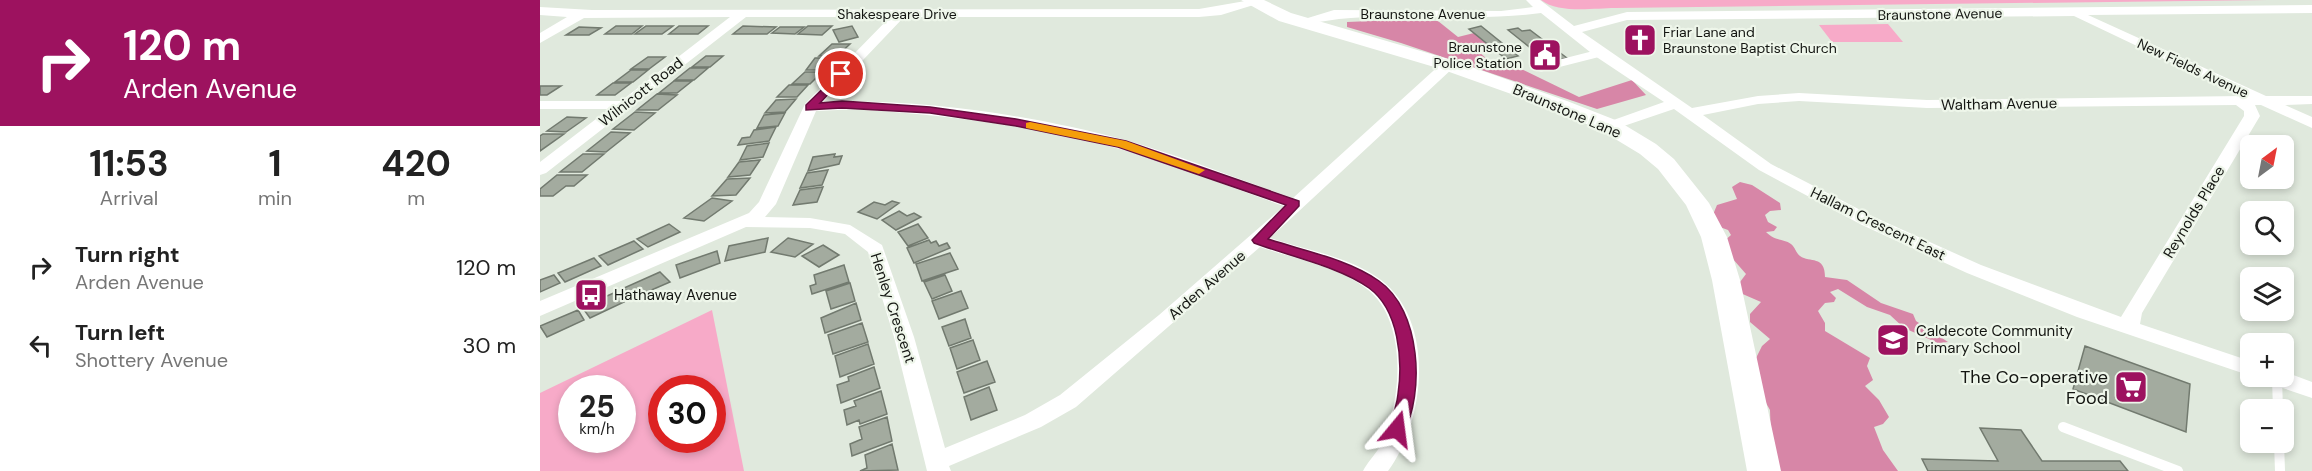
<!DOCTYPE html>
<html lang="en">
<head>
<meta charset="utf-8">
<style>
	body { margin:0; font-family:"DM Sans",sans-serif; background:#f2f2f2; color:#222; height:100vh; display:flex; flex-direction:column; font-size:22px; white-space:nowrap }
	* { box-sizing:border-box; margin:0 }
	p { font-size:20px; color:#767676 }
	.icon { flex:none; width:33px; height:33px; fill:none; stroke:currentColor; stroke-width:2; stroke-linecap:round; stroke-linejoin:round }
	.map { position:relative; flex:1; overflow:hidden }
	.details { display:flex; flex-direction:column; background:#fff; width:540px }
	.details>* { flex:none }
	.top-card { background:#9d125f; color:#fff; overflow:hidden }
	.needle { width:39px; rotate:32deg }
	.fabs { position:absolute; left:1700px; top:135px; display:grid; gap:12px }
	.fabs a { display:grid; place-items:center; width:54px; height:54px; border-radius:9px; background:#fff; box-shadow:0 3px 9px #0003; font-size:30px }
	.speed { position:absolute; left:18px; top:375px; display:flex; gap:12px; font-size:30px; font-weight:700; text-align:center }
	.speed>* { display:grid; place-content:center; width:78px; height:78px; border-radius:50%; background:#fff; box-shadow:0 3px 9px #0003; line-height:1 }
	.speed small { font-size:15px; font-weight:400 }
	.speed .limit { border:9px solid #d22; background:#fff; color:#111 }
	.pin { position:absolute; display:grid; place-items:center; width:51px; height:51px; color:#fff; margin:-26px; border:3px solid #fff; border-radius:50%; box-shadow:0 2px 6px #0007 }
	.me { position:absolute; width:66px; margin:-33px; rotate:16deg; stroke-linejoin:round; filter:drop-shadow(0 0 4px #0008) }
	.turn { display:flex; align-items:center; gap:21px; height:126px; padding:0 24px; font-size:27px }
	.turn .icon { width:78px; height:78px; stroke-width:2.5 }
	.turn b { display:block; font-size:42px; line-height:51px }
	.eta { display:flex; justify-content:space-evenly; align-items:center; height:102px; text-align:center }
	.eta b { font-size:36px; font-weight:700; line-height:42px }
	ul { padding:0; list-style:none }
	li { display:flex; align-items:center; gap:18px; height:78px; padding:0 24px }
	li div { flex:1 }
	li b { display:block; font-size:22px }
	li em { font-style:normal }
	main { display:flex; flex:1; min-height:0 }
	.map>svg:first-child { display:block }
</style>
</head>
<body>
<main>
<section class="details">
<div class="top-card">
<div class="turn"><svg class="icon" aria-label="right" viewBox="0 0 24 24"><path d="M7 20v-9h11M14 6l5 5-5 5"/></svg><div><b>120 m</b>Arden Avenue</div></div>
</div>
<div class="eta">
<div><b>11:53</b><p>Arrival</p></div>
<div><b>1</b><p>min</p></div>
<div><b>420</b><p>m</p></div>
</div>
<ul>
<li><svg class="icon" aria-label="right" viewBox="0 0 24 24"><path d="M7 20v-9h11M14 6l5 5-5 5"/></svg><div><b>Turn right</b><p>Arden Avenue</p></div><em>120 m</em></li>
<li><svg class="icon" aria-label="left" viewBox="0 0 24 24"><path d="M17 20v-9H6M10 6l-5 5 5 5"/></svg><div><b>Turn left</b><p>Shottery Avenue</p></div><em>30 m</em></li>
</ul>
</section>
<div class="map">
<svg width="1772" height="471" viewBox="0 0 1772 471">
	<rect width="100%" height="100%" fill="#e0e9dd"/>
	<path fill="#f7aac8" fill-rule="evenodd" d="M1001,0H1727L1075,8C1054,8 1019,14 1001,0Z
		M1348,24L1363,42H1292L1279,25Z
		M172,310L204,471H0V393ZM32,388H82V440H32ZM122,388H172V440H122Z"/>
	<path fill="#d786a7" d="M831,21H898L918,37L934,33L954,49L940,53L952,63L965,61L1039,97L1092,80L1106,95L1057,109L861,43L807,27V22Z
		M1200,182L1212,185L1240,203L1241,210L1230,211L1225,215L1228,222L1237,227L1234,231L1226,232C1236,242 1243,238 1251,244C1255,247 1256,253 1260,256C1270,263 1285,255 1285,277L1307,280L1341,303L1373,314L1376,321L1408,342L1398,343L1364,328L1350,315L1327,307L1298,289L1290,292L1296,298L1294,302L1285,303L1278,311L1285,323V331L1330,358L1327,366L1333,380L1325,386L1339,400L1349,417L1343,424L1334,427L1343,450L1358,471H1232L1230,410L1222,396L1216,358L1222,346L1230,339L1210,322V314L1221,302L1198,292L1200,282L1206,274L1185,250L1183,242L1191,235L1188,230L1177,226L1172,217L1177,205L1197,199L1192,187Z"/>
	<path fill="#a3ab9f" stroke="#727a6f" stroke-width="1.5" d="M76,26H102L92,34H65Z
		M106,26H133L122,34H95Z
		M139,26H168L158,34H129Z
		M203,26L236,27L227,34H193Z
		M268,26H292L282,35L258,34Z
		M312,26L318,37L299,42L293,30Z
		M941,26L978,56L966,59L929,29Z
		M39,27L61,28L49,35H26Z
		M240,27H264L255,34L232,33Z
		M978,28L982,31L990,30L1027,58L1008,62L968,30Z
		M292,44H310L297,56H279Z
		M166,56H183L170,67H152Z
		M108,57H125L109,69H91Z
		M275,58H296L284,70H266Z
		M150,68H168L154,80H135Z
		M91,70H108L93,82H75Z
		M265,72H282L270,84H252Z
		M134,81H152L137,93H119Z
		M73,83H91L75,95H57Z
		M249,85H268L257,97H237Z
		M0,86H21L7,95H0Z
		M117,94L137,95L118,110H97Z
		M256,99L245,112L225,113L236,100Z
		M95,112L115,113L94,130L73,129Z
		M245,113L238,126L217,128L224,115Z
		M27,117L46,118L26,132L7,131Z
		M236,127L229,141L198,145L202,138L210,137L214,130Z
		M71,132L90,133L66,152L47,151Z
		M3,134H24L0,151V136Z
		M229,143L223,157L200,160L207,146Z
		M43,154H64L42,172H20Z
		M295,154L294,157L302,156L299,164L268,171L273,157Z
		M220,160L210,175L188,177L199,162Z
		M288,170L282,185L260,188L267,173Z
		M17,175H47L34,186H26L13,196H0V189Z
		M210,178L196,195L172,196L187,179Z
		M283,187L277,202L253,205L260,190Z
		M172,198L192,201L164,221L144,218Z
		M352,201L359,203L337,219L318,212L334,202L345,205Z
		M359,211L367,216L374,213L381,217L356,230L342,220Z
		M129,224L140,232L108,247L97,239Z
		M378,224L388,238L368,246L358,232Z
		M228,238L225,252L185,261L189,246Z
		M248,238L273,244L255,257L231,252Z
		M389,240L391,243L396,241L399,246L407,243L410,248L374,263L367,248Z
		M94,241L103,249L68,265L59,256Z
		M283,245L299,255L279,267L262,256Z
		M177,251L180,263L140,278L136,265Z
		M410,253L418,269L382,281L376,264Z
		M54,258L61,266L25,282L18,273Z
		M304,265L309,282L272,294L270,286L276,284L274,275Z
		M120,272L130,282L93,298L84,288Z
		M14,275L20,283L0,292V280Z
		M405,275L412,291L392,299L384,282Z
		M310,283L315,301L291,309L286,291Z
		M421,291L428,308L399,319L392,301Z
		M76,292L84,302L50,318L42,307Z
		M316,303L321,320L285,333L281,318Z
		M38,310L44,320L7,337L0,326Z
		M425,319L431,338L409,346L402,327Z
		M322,323L328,342L293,354L288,335Z
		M433,340L440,360L417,369L410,348Z
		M328,344L334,364L300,377L295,356Z
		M1545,346L1650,384L1646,432L1533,389Z
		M447,361L455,382L424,393L417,372Z
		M334,367L340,388L301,403L297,385L309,381L308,377Z
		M449,387L457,410L431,420L424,397Z
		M341,391L347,414L320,424L319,420L307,425L304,410L316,406L314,401Z
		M347,417L352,441L312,456L310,444L322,439L319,427Z
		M1440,428L1481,430L1502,461H1580L1588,471H1388L1382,459L1458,461Z
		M352,444L358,470L320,471L327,468L325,455Z"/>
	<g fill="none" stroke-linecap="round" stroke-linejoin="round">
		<path stroke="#fff" stroke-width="7" d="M1001,68L1060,53"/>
		<path stroke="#fff" stroke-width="10" d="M1737,378L1738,410
			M1523,427L1638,471
			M1739,442L1740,471"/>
		<path fill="#fff" fill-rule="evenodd" d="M711,0L720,3L681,15L659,17H364L283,102C379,98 492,115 585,140C642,156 697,179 753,198L903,62H913V68L730,238C766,250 811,257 841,280C896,322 885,421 848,471H823C827,463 834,456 839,448C862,406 869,321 827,289C797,266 755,259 720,247L536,407L501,427L409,466L411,471H387L354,337L328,252L305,234L270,228L206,227L0,316V301L209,213L219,202L265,104L350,17H206L6,173L0,175V162L69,109H0V101H81L190,17L44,18L0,43V33L27,17L0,15V7L52,10L659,9ZM320,109C406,116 493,125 576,148C633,163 688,187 744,206L619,315L520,395L485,415L405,448L374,337L342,245L310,225L270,218L225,217L236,204L276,111Z
			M986,0H1000L1034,26L1087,12L1772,5V13L1548,15L1726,96H1772V104L1745,105L1772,117V128L1721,105H1715L1720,116L1602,313L1600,324L1710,361L1711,376L1537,317L1427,273L1322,225L1219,170L1134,109L1075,129H1065L1062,126L1065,123L1124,102L1055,56L1001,13C923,24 840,7 764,25L758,21L794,10L961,11L993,7ZM1534,16L1702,96L1387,100L1259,93L1218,96L1152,108L1042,32L1087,20ZM1259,101L1387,108L1696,105L1704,111V116L1581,317L1441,265L1334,217L1231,164L1163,115L1218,104Z
			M1743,371L1772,382V398L1725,382L1723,376H1743Z"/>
		<path fill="#fff" fill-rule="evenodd" d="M701,0H724L751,13L915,61L1027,101L1078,121L1116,144L1134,159L1169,203L1187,237L1200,280L1241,471H1207L1172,280L1161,237L1146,205L1118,169L1100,154L1062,131L1013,109L901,69L739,21Z"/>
	</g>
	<path fill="#9d125f" stroke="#660c3e" stroke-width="1.5" d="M301,71L307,74L280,103L302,101L390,107L476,119L586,141L759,201V206L728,239C764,251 808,259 839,281C881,310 885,393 863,434H851L848,429C852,418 857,406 858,394C863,360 859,310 829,288C800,267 749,256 714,243L712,240L746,205L578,147L476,126L390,113L302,108L266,110V105Z"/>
	<path fill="#f59e0b" d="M490,122L586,141L665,170L659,174L579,147L486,128V123Z"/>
	<defs>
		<g id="church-square" transform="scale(1.725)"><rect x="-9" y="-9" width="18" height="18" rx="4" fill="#9d125f" stroke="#eef6ea"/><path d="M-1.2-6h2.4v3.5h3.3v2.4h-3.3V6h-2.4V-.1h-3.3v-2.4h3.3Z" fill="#fff"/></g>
		<g id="civic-square" transform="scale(1.725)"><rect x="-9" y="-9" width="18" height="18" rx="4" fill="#9d125f" stroke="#eef6ea"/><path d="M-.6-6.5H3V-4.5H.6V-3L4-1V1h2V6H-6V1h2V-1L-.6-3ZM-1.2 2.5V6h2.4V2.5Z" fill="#fff"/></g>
		<g id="bus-square" transform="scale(1.725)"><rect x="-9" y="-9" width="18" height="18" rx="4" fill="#9d125f" stroke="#eef6ea"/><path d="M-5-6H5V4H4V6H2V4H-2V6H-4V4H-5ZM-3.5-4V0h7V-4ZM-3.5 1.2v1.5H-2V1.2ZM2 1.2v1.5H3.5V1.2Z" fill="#fff"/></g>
		<g id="school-square" transform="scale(1.725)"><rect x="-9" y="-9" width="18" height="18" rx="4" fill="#9d125f" stroke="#eef6ea"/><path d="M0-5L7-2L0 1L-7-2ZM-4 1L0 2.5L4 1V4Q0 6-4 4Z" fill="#fff"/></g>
		<g id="supermarket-square" transform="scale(1.725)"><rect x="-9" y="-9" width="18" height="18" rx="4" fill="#9d125f" stroke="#eef6ea"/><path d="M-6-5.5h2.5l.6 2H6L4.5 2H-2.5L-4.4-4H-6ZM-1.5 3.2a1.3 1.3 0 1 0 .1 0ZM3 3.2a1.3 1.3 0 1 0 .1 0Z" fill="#fff"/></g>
	</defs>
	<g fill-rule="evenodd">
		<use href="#church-square" x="1100" y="40"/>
		<use href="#civic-square" x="1005" y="55"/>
		<use href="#bus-square" x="51" y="295"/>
		<use href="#school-square" x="1353" y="340"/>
		<use href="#supermarket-square" x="1591" y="387"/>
	</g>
	<g text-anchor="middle" stroke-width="4.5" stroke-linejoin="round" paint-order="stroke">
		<g font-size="14" fill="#141612" stroke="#eef6ea">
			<text x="357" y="19">Shakespeare Drive</text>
			<text x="883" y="19">Braunstone Avenue</text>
			<text transform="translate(1400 14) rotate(-1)" y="5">Braunstone Avenue</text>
			<text transform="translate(1653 68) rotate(25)" y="5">New Fields Avenue</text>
		</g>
		<g font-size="14" fill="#141612" stroke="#eef6ea" text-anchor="start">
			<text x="1123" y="37">Friar Lane and<tspan x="1123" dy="16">Braunstone Baptist Church</tspan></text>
			<text x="982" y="52" text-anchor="end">Braunstone<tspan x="982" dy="16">Police Station</tspan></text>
		</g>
		<g font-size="15" fill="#141612" stroke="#eef6ea">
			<text transform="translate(101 92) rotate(-38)" y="5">Wilnicott Road</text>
			<text transform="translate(1459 104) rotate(-1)" y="5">Waltham Avenue</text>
			<text transform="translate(1027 111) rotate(23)" y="5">Braunstone Lane</text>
			<text transform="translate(1654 212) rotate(-59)" y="5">Reynolds Place</text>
			<text transform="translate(1338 224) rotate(26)" y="5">Hallam Crescent East</text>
			<text transform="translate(667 285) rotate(-41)" y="5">Arden Avenue</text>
			<text transform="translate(353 308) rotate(72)" y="5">Henley Crescent</text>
		</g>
		<g font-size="15" fill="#141612" stroke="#eef6ea" text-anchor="start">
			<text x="74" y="300">Hathaway Avenue</text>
			<text x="1376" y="336">Caldecote Community<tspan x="1376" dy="17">Primary School</tspan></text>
		</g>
		<g font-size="18" fill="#141612" stroke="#eef6ea" text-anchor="end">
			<text x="1568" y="383">The Co-operative<tspan x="1568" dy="21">Food</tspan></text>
		</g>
	</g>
</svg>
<div class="fabs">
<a><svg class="needle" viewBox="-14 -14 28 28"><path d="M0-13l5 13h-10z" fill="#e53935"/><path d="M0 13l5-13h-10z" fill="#767676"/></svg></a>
<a><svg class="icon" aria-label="search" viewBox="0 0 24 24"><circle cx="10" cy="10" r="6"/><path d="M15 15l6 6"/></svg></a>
<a><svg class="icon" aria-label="layers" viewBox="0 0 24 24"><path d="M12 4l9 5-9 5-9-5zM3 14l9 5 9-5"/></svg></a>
<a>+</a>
<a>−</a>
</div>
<div class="speed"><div>25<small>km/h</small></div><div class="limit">30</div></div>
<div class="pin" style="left:301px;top:74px;background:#d93025"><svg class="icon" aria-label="arrive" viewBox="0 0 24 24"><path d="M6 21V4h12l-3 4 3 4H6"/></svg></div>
<svg class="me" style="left:857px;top:429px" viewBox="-20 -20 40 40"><path d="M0-17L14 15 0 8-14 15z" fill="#9d125f" stroke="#fff" stroke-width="4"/></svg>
</div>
</main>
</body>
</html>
